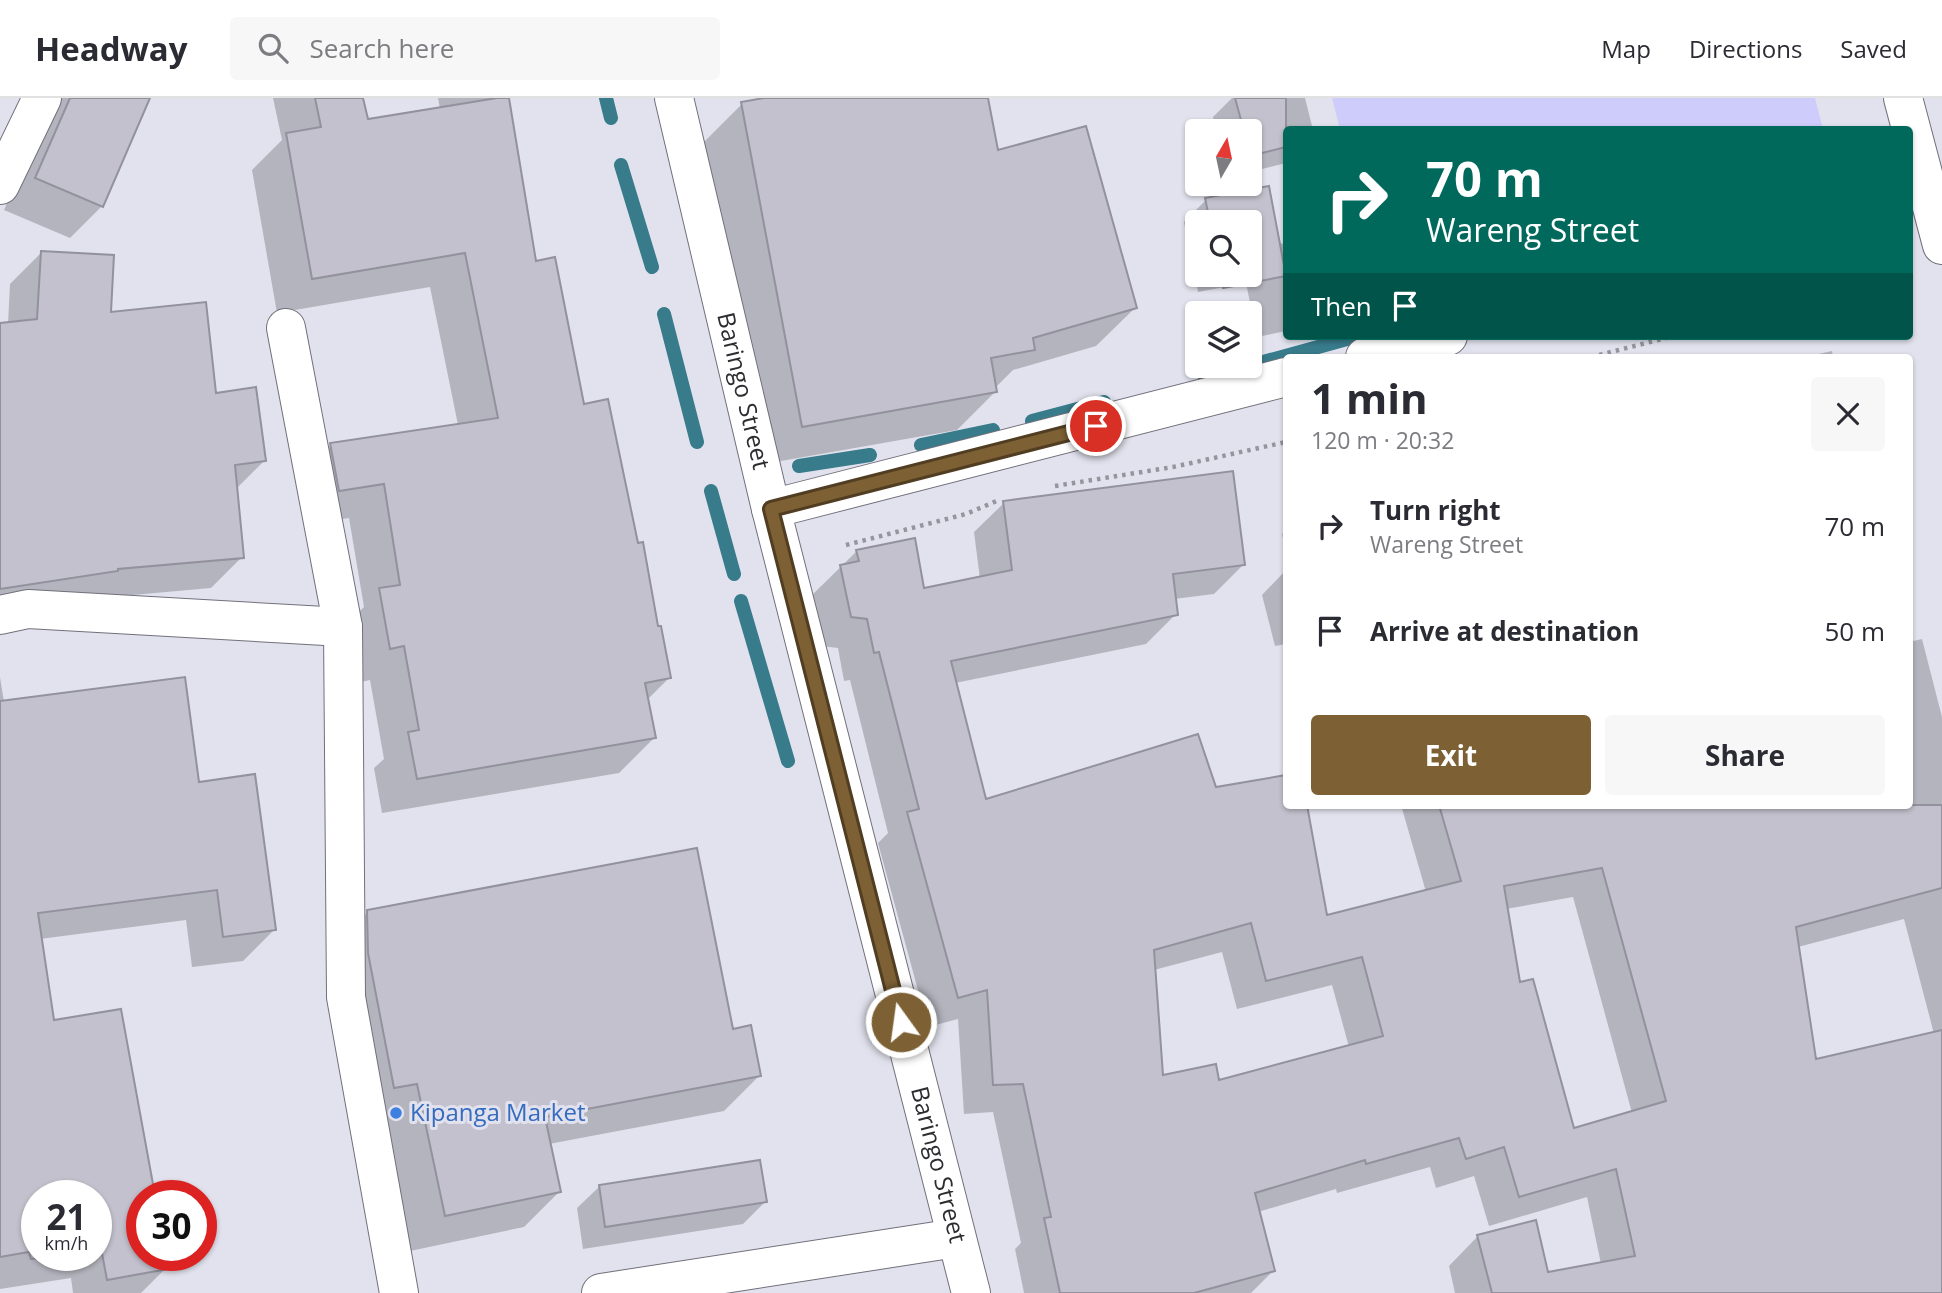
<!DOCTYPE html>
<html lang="en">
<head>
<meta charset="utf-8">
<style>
	body { margin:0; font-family:"Open Sans",sans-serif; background:#f7f7f7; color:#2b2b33; height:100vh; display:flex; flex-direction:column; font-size:26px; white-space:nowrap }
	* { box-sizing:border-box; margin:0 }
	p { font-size:23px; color:#7c7c81 }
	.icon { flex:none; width:38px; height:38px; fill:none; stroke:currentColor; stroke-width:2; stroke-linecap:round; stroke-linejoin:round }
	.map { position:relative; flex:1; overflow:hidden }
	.drawer { position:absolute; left:1283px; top:256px; width:630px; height:455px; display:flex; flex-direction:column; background:#fff; border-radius:7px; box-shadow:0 2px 5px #0004 }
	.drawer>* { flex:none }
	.top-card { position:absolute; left:1283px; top:28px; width:630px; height:214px; border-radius:7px; box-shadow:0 2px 5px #0004; background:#00695c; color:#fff; overflow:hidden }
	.needle { width:46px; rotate:9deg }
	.tools { position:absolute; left:1185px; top:21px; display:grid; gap:14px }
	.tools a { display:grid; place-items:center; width:77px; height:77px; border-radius:7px; background:#fff; box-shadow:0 2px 5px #0004; font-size:35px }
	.speed { position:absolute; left:21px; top:1082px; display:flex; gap:14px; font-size:35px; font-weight:700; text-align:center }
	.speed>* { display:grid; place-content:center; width:91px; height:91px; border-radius:50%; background:#fff; box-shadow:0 2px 5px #0004; line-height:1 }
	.speed small { font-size:18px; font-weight:400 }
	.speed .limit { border:10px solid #d22; background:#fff; color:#111 }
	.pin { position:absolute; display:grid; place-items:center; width:60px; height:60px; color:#fff; margin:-30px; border:4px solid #fff; border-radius:50%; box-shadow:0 2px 7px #0007 }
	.me { position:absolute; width:77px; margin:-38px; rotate:346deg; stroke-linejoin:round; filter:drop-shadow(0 0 5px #0008) }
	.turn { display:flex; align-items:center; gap:24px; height:147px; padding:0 28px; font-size:32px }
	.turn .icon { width:91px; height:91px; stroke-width:2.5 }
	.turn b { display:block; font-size:49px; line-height:60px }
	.then { display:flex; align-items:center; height:66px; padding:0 28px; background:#0003; gap:14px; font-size:26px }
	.round { display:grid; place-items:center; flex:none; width:74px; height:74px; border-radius:7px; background:#f7f7f7 }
	.headline { display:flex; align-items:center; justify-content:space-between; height:119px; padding:0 28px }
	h1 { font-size:42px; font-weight:700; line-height:52px }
	.button { display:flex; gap:14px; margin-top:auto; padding:14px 28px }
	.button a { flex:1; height:80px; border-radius:7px; background:#7d6034; color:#fff; font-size:28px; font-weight:700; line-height:80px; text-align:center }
	.button a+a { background:#f7f7f7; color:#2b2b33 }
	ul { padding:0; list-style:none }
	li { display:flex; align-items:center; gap:21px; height:105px; padding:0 28px }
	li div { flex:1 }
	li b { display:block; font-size:26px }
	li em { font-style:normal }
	header { display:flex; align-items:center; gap:42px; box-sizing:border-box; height:98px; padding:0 35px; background:#fff; border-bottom:2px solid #e1e1e2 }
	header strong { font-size:33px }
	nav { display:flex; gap:38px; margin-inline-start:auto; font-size:24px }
	.search { width:490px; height:63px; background:#f7f7f7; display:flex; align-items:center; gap:18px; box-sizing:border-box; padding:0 24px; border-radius:7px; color:#7c7c81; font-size:26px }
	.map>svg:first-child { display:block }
</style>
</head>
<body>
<header>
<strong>Headway</strong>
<div class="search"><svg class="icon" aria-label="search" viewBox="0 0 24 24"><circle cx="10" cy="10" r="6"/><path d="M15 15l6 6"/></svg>Search here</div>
<nav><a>Map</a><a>Directions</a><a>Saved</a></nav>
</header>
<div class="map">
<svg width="1942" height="1195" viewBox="0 0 1942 1195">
	<rect width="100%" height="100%" fill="#e2e2ee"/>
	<path fill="#ceccfa" d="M1332,0H1815L1823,31H1340Z"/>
	<path fill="#0003" fill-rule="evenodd" d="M53,0H148L102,108L70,140L4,112Z
		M273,0H361L366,23L440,11L438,0H495L484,11L583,308L637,447L669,580L647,602L654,640L619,675L382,715L374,670L384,661L370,582L356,585L345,527L364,509L349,420L305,427L296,382L331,347L458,327L430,189L277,215L252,72L282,42Z
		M773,0H987L997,54L1135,210L1096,248L1013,272L995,290V294L957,332L764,366L704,44L742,6Z
		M1232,0H1305L1313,32H1286V65L1250,74V33H1216L1213,19Z
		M1268,90L1279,146L1286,145V233L1257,239L1246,185L1198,194L1184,124L1206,102ZM1197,124H1250V177H1197Z
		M41,155L109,216L214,297L265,362L236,391L242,459L211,490L88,501L0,517V227L8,226L10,186Z
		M1832,253L1833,259H1805Z
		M1004,405L1244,466L1214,496L1174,501L1176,516L1146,546L955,585L985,703L1215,691L1286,679V707H1305L1325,819L1426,794L1401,707H1909V544L1922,541L1942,619V1120L1812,1195H1455L1449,1168L1478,1138L1547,1176L1601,1166L1587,1099L1489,1128L1474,1078L1436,1090L1430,1069L1337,1095L1336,1091L1258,1114L1273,1173L1251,1195H1024L1015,1151L1021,1145L993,1014L964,1016L958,921L928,929L878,745L888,735L850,582L844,583L838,550L821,548L811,498L857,453L923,492L980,481L974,434ZM1573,799L1632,1015L1573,1033L1518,887L1506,811ZM1904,821L1934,936L1815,963L1798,849ZM1222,854L1237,911L1332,887L1349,949L1218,984L1161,979L1154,872Z
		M1286,432V453L1282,436Z
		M1286,472V546L1275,548L1262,497Z
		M0,579L4,604L198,686L274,832L243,863L192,869L186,822L40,841L53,924L120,913L153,1097H142V1157H164L166,1170L141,1195H73L71,1180L0,1191ZM37,1097H96V1157H37Z
		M368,814L731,933L759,978L724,1013L549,1046L559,1094L524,1129L410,1153L333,849Z
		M600,1088L765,1104L743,1126L583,1151L577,1110Z"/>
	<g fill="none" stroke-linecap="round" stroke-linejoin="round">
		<path stroke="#387b8b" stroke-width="14" d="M606,0L611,20
			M621,67L652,169
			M664,216L697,344
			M1205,280L1358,238
			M1032,323L1104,304
			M921,347L993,332
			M799,368L870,357
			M711,393L734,476
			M741,503L788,663"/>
	</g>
	<path fill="#c2c1cd" stroke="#92919d" stroke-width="2" fill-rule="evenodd" d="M70,0H150L103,109L35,80Z
		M315,0H363L368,21L497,0H509L536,163L555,159L584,306L608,301L638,445L643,444L658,528H661L671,580L645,585L656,640L417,681L408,634L419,632L404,548L390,551L379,490L400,487L384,386L339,393L330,345L498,320L465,155L312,181L286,35L321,29Z
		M764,0H988L998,52L1086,28L1137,210L1033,240L1035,252L991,260L997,294L802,329L741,4Z
		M1235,0H1286V49L1250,58V33H1244Z
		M1269,88L1286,178L1223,190L1220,177H1250V124H1210L1205,100Z
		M41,153L114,157L111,214L206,204L216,295L256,289L266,363L235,367L244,460L118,471V473L0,491V225L37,221Z
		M1233,373L1245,467L1173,476L1178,517L951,563L986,701L1198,636L1216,689L1286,677V707H1307L1327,817L1461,783L1439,707H1942V790L1796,829L1816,961L1942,932V1195H1492L1477,1137L1536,1122L1548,1174L1635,1158L1616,1071L1519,1099L1504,1049L1466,1061L1459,1040L1366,1066L1365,1062L1255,1095L1275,1173L1194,1195H1060L1044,1120L1051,1119L1023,986L993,987L987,892L958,900L907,714L919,711L879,554L874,555L867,521L851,519L840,467L859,463L856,452L915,440L924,490L1012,472L1003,403ZM1602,770L1666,1003L1574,1030L1533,881L1520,884L1504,788ZM1251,825L1266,883L1362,859L1383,938L1219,982L1216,966L1163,977L1154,852Z
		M185,579L199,684L255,676L276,832L223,839L217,792L38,815L54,922L121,911L155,1097H142V1157H165L168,1171L107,1182L101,1150L96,1151V1097H37V1157H61L31,1161L29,1154L0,1159V603Z
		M697,750L733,931L751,927L761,978L545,1019L561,1094L445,1118L417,986L394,990L368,855L367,812Z
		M760,1062L767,1104L605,1129L599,1087Z"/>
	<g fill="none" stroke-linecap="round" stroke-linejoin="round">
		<g stroke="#71707b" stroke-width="40">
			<g id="minor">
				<path id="s1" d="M674,0L771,411L971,1195"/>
				<path d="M1903,0L1942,147"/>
				<path d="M0,87L42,0"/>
				<path d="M286,230L343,529L346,899L399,1195"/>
				<path d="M1365,259L1448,238"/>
				<path d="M771,411L1286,279"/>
				<path d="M0,517L28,511L343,529"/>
				<path d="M601,1195L956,1140"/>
			</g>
		</g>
		<path stroke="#95959e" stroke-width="4.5" stroke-dasharray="3.5 5" stroke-linecap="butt" d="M1591,259L1674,238
			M1055,388L1173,369L1286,344
			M846,447L966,416L999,402"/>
		<use href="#minor" stroke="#fff" stroke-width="38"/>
	</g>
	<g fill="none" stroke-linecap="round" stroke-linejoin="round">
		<g stroke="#513e22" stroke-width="18">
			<path id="route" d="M901,924L771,411L1096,328"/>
		</g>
		<use href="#route" stroke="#7d6034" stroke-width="12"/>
	</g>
	<circle fill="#3f7fe0" stroke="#e2e2ee" stroke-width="2.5" cx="396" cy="1015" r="7"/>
	<g text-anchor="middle" stroke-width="6" stroke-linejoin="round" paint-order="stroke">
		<g font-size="24" fill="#2d2d31" stroke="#e2e2ee">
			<text dy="8" stroke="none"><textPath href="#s1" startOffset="301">Baringo Street</textPath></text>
			<text dy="8" stroke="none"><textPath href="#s1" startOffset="1099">Baringo Street</textPath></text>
		</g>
		<g font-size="24" fill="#366cbe" stroke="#e2e2ee" text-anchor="start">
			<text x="410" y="1023">Kipanga Market</text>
		</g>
	</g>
</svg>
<div class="tools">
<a><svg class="needle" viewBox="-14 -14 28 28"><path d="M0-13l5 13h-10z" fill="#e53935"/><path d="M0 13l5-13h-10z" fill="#7c7c81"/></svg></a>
<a><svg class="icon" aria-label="search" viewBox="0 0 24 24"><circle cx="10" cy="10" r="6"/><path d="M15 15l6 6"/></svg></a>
<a><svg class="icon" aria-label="layers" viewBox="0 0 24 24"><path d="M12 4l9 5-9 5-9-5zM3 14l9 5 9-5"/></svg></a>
</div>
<div class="speed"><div>21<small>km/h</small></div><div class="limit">30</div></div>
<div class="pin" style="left:1096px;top:328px;background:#d93025"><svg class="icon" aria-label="arrive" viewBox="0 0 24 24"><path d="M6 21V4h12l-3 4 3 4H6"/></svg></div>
<svg class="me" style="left:901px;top:924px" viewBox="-20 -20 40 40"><circle r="17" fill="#7d6034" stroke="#fff" stroke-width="3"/><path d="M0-11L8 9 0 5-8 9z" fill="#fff"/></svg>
<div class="top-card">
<div class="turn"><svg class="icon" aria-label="right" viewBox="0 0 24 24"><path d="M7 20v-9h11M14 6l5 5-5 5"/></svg><div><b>70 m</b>Wareng Street</div></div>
<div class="then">Then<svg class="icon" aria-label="arrive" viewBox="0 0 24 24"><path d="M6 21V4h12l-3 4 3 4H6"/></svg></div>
</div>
<section class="drawer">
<div class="headline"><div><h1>1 min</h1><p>120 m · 20:32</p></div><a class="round"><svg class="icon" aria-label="close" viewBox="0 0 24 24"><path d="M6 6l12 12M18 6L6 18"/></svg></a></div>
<ul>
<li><svg class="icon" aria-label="right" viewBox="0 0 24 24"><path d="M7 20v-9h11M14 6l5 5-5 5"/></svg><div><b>Turn right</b><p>Wareng Street</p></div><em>70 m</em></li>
<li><svg class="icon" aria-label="arrive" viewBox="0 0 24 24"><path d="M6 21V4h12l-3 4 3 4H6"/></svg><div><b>Arrive at destination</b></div><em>50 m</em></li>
</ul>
<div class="button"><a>Exit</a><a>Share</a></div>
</section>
</div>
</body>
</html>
